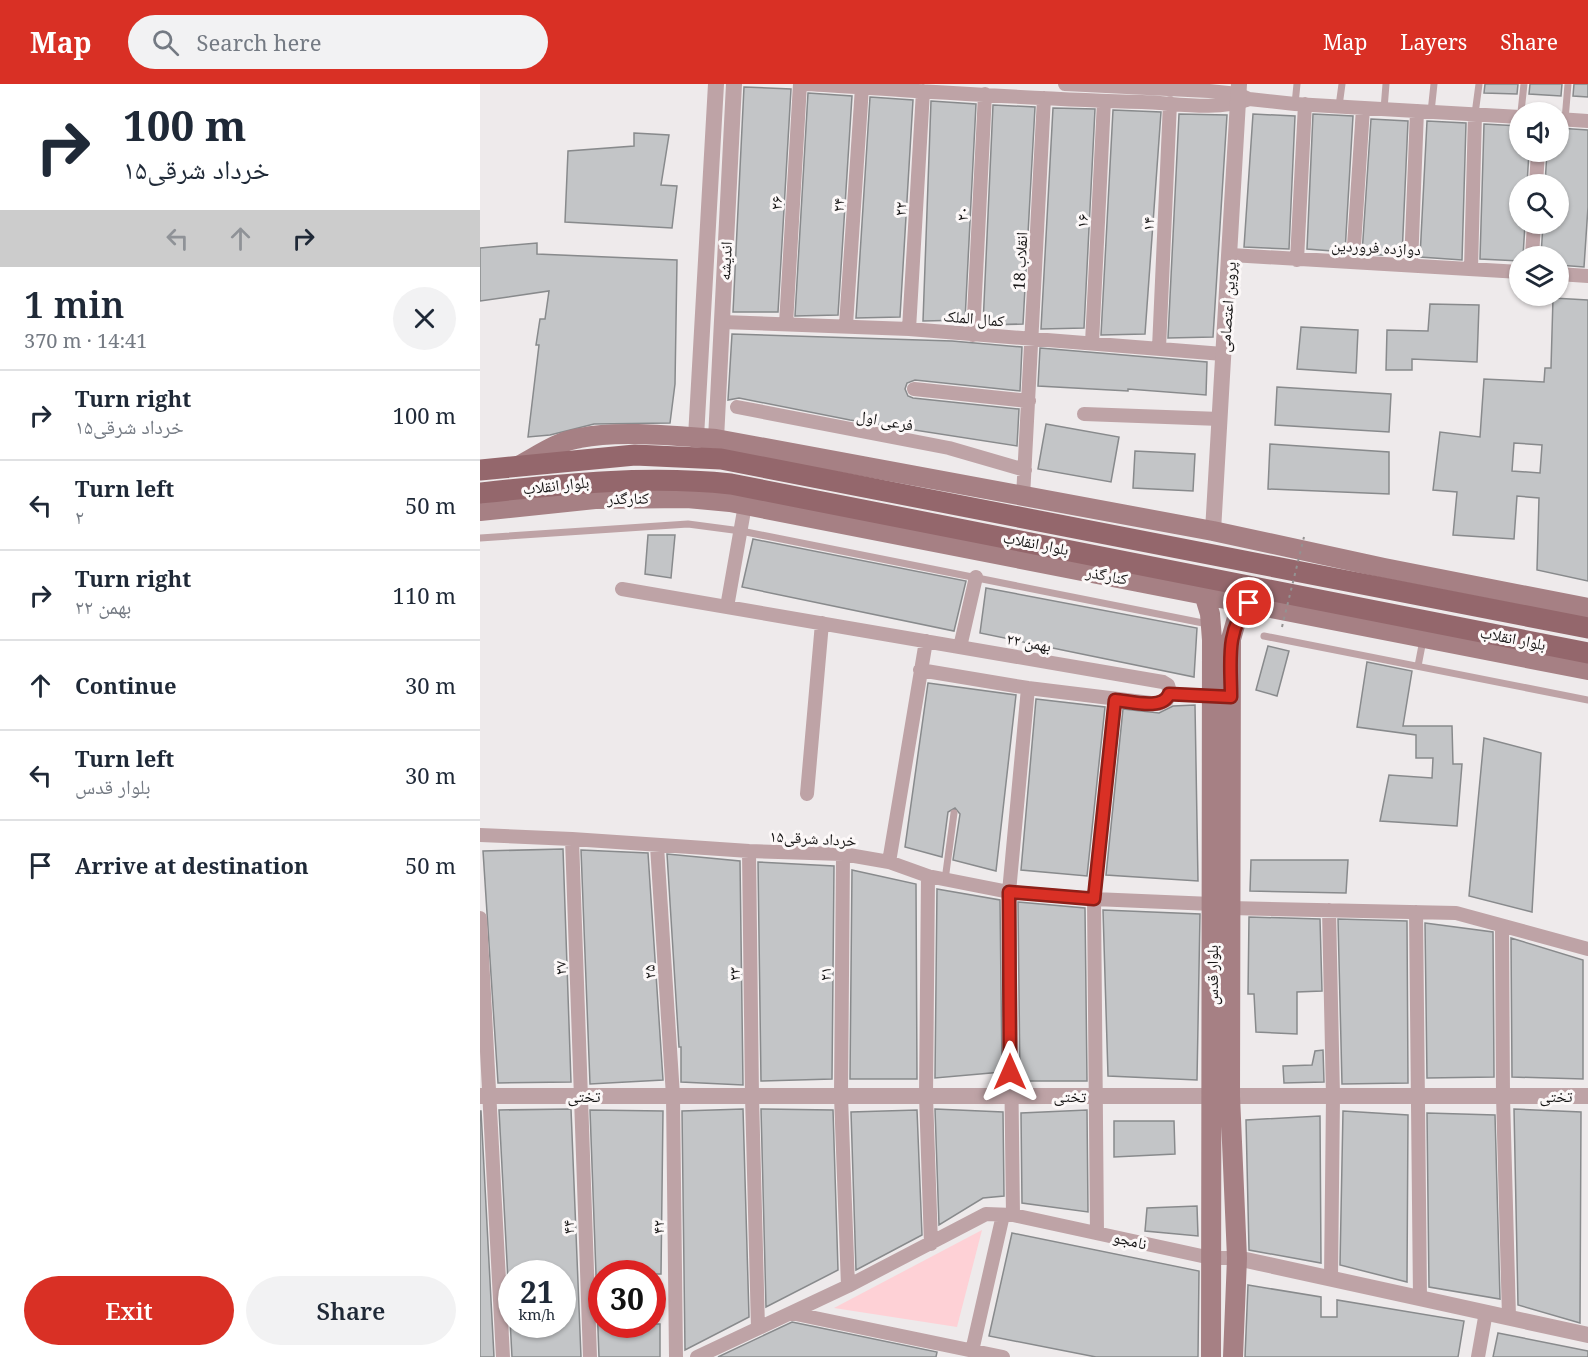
<!DOCTYPE html>
<html lang="en">
<head>
<meta charset="utf-8">
<style>
	body { margin:0; font-family:"Noto Serif","Noto Naskh Arabic",serif; background:#f2f2f3; color:#1f2937; height:100vh; display:flex; flex-direction:column; font-size:22px; white-space:nowrap }
	* { box-sizing:border-box; margin:0 }
	p { font-size:20px; color:#747a83 }
	.icon { flex:none; width:33px; height:33px; fill:none; stroke:currentColor; stroke-width:2; stroke-linecap:round; stroke-linejoin:round }
	.map { position:relative; flex:1; overflow:hidden }
	.panel { display:flex; flex-direction:column; background:#fff; width:480px }
	.panel>* { flex:none }
	.hud { background:#fff; color:#1f2937; overflow:hidden }
	.buttons { position:absolute; left:1029px; top:18px; display:grid; gap:12px }
	.buttons a { display:grid; place-items:center; width:60px; height:60px; border-radius:50%; background:#fff; box-shadow:0 2px 4px #0004; font-size:30px }
	.speed { position:absolute; left:18px; top:1176px; display:flex; gap:12px; font-size:30px; font-weight:700; text-align:center }
	.speed>* { display:grid; place-content:center; width:78px; height:78px; border-radius:50%; background:#fff; box-shadow:0 2px 4px #0004; line-height:1 }
	.speed small { font-size:15px; font-weight:400 }
	.speed .limit { border:9px solid #d22; background:#fff; color:#111 }
	.pin { position:absolute; display:grid; place-items:center; width:51px; height:51px; color:#fff; margin:-26px; border:3px solid #fff; border-radius:50%; box-shadow:0 2px 6px #0007 }
	.me { position:absolute; width:66px; margin:-33px; rotate:0deg; stroke-linejoin:round; filter:drop-shadow(0 0 4px #0008) }
	.turn { display:flex; align-items:center; gap:21px; height:126px; padding:0 24px; font-size:27px }
	.turn .icon { width:78px; height:78px; stroke-width:2.5 }
	.turn b { display:block; font-size:42px; line-height:51px }
	.lanes { display:flex; align-items:center; height:57px; padding:0 24px; background:#0003; justify-content:center; gap:30px; direction:ltr }
	.lanes .off { opacity:.35 }
	.round { display:grid; place-items:center; flex:none; width:63px; height:63px; border-radius:32px; background:#f2f2f3 }
	.head { display:flex; align-items:center; justify-content:space-between; height:102px; padding:0 24px }
	h1 { font-size:36px; font-weight:600; line-height:45px }
	.action { display:flex; gap:12px; margin-top:auto; padding:12px 24px }
	.action a { flex:1; height:69px; border-radius:36px; background:#d93025; color:#fff; font-size:24px; font-weight:600; line-height:69px; text-align:center }
	.action a+a { background:#f2f2f3; color:#1f2937 }
	ul { padding:0; list-style:none }
	li { display:flex; align-items:center; gap:18px; height:90px; padding:0 24px; border-top:2px solid #e0e1e3 }
	li div { flex:1 }
	li b { display:block; font-size:22px }
	li em { font-style:normal }
	header { display:flex; align-items:center; gap:36px; box-sizing:border-box; height:84px; padding:0 30px; background:#d93025; color:#fff }
	header strong { font-size:28px }
	nav { display:flex; gap:33px; margin-inline-start:auto; font-size:21px }
	.search { width:420px; height:54px; background:#f2f2f3; display:flex; align-items:center; gap:15px; box-sizing:border-box; padding:0 21px; border-radius:33px; color:#747a83; font-size:22px }
	main { display:flex; flex:1; min-height:0 }
	.map>svg:first-child { display:block }
</style>
</head>
<body>
<header>
<strong>Map</strong>
<div class="search"><svg class="icon" aria-label="search" viewBox="0 0 24 24"><circle cx="10" cy="10" r="6"/><path d="M15 15l6 6"/></svg>Search here</div>
<nav><a>Map</a><a>Layers</a><a>Share</a></nav>
</header>
<main>
<section class="panel">
<div class="hud">
<div class="turn"><svg class="icon" aria-label="right" viewBox="0 0 24 24"><path d="M7 20v-9h11M14 6l5 5-5 5"/></svg><div><b>100 m</b>۱۵خرداد شرقی</div></div>
<div class="lanes"><svg class="icon off" aria-label="left" viewBox="0 0 24 24"><path d="M17 20v-9H6M10 6l-5 5 5 5"/></svg><svg class="icon off" aria-label="ahead" viewBox="0 0 24 24"><path d="M12 20V5M6 11l6-6 6 6"/></svg><svg class="icon" aria-label="right" viewBox="0 0 24 24"><path d="M7 20v-9h11M14 6l5 5-5 5"/></svg></div>
</div>
<div class="head"><div><h1>1 min</h1><p>370 m · 14:41</p></div><a class="round"><svg class="icon" aria-label="close" viewBox="0 0 24 24"><path d="M6 6l12 12M18 6L6 18"/></svg></a></div>
<ul>
<li><svg class="icon" aria-label="right" viewBox="0 0 24 24"><path d="M7 20v-9h11M14 6l5 5-5 5"/></svg><div><b>Turn right</b><p>۱۵خرداد شرقی</p></div><em>100 m</em></li>
<li><svg class="icon" aria-label="left" viewBox="0 0 24 24"><path d="M17 20v-9H6M10 6l-5 5 5 5"/></svg><div><b>Turn left</b><p>۲</p></div><em>50 m</em></li>
<li><svg class="icon" aria-label="right" viewBox="0 0 24 24"><path d="M7 20v-9h11M14 6l5 5-5 5"/></svg><div><b>Turn right</b><p>۲۲ بهمن</p></div><em>110 m</em></li>
<li><svg class="icon" aria-label="ahead" viewBox="0 0 24 24"><path d="M12 20V5M6 11l6-6 6 6"/></svg><div><b>Continue</b></div><em>30 m</em></li>
<li><svg class="icon" aria-label="left" viewBox="0 0 24 24"><path d="M17 20v-9H6M10 6l-5 5 5 5"/></svg><div><b>Turn left</b><p>بلوار قدس</p></div><em>30 m</em></li>
<li><svg class="icon" aria-label="arrive" viewBox="0 0 24 24"><path d="M6 21V4h12l-3 4 3 4H6"/></svg><div><b>Arrive at destination</b></div><em>50 m</em></li>
</ul>
<div class="action"><a>Exit</a><a>Share</a></div>
</section>
<div class="map">
<svg width="1108" height="1273" viewBox="0 0 1108 1273">
	<rect width="100%" height="100%" fill="#eeeaeb"/>
	<path fill="#fed1d6" d="M502,1146L477,1243L354,1224Z"/>
	<path fill="#c3c5c7" stroke="#888a8c" stroke-width="1.5" fill-rule="evenodd" d="M1005,0H1038L1037,10L1004,9Z
		M1050,0H1082L1081,12L1049,10Z
		M1094,0H1108V13L1093,12Z
		M264,3L311,5L298,228H253Z
		M328,9L372,12L358,231L315,232Z
		M390,13L433,16L420,233L376,234Z
		M451,17L496,20L485,236L443,237Z
		M513,21L555,23L543,240L503,241Z
		M573,24L615,25L604,244L561,245Z
		M633,26L681,28L665,250L621,251Z
		M699,30L747,31L733,253L688,254Z
		M773,30L815,32L809,165L764,163Z
		M833,30L873,32L865,168L827,165Z
		M891,35L928,37L922,172L882,170Z
		M947,37L986,39L982,176L940,173Z
		M1004,40L1040,42V68H1049L1047,100H1040V140H1045L1043,172H1040V177L1000,175Z
		M1078,44L1108,46V123L1104,183L1078,181V172H1061L1063,140H1078V100H1065L1067,68H1078Z
		M154,49L189,51L181,101L197,102L192,144L85,138L88,67L154,62Z
		M57,159V170L197,176L195,300L190,339L114,340L70,351L48,353L59,261H56L60,235H65L69,207L0,217V164Z
		M1073,214L1108,216V497L1057,486L1059,414L1037,412L1034,455L973,451L977,408L953,406L960,348L1000,353L1004,295L1064,298L1065,284H1071ZM1034,359L1062,361L1060,389L1032,387Z
		M950,220L999,221L997,278L932,275V286H906L907,246L948,247Z
		M821,243L878,246L876,289L817,285Z
		M252,250L472,257L542,263L540,307L435,296L427,299L425,305L428,312L433,314L539,325L537,362L370,336L259,314L248,316Z
		M560,264L727,278L726,311L648,305V307L558,302Z
		M797,303L911,310L909,348L795,341Z
		M566,340L639,353L631,398L558,385Z
		M790,360L909,368V410L788,405Z
		M655,367L715,370L713,407L653,404Z
		M168,451H195L191,494L165,490Z
		M273,455L486,497L474,547L262,503Z
		M506,504L717,544L714,593L500,549Z
		M788,562L809,567L797,612L776,606Z
		M887,578L932,587L923,642H972L973,680H982L977,742L900,737L909,691L952,694L953,674H936V651L877,643Z
		M448,599L536,611L516,787L473,776L480,730L475,724L468,728L462,773L425,763Z
		M556,615L625,623L607,792L541,786Z
		M715,621L718,797L626,791L643,625L679,629L693,622Z
		M1004,654L1061,669L1052,828L989,812Z
		M83,765L91,998L18,999L3,767Z
		M101,766L168,769L183,996L110,1000Z
		M187,770L260,777L263,1001L201,998V963H199Z
		M771,776H868L866,809L770,807Z
		M278,778L354,782L352,995L281,997Z
		M372,786L436,800L437,995H370Z
		M457,805L520,816L522,988L455,994Z
		M538,818L605,824L607,997H540Z
		M623,826L720,830L717,996L628,992Z
		M769,833L840,835L842,907L817,908V950L776,948L774,910H768Z
		M858,835L927,837L928,999L862,1000Z
		M945,839L1013,848L1014,993L947,994Z
		M1031,854L1103,876V995L1032,993Z
		M843,966L844,998L804,999L803,982L832,981L835,967Z
		M91,1025L101,1273H32L19,1026ZM32,1190H82V1240H32Z
		M263,1025L269,1233L205,1266L202,1027Z
		M281,1025L353,1026L358,1186L286,1223Z
		M455,1025L523,1028L524,1112L503,1114L459,1141Z
		M1034,1025L1101,1028L1100,1239L1038,1221Z
		M110,1026L183,1027L181,1190H122V1240H180V1273H119Z
		M437,1026L442,1151L376,1186L371,1028Z
		M607,1026L608,1128L542,1119L541,1029Z
		M0,1027H1L14,1273H0Z
		M863,1027L928,1031L927,1198L860,1181Z
		M947,1029L1015,1031L1020,1215L949,1203Z
		M840,1032L841,1179L769,1166L766,1036Z
		M634,1037H694L695,1070L634,1073Z
		M717,1122L718,1152L665,1147L667,1124Z
		M532,1149L719,1187L718,1273H616L509,1252Z
		M768,1201L841,1213V1233H857V1216L984,1237L978,1273H765Z
		M312,1238L457,1268L456,1273H238Z
		M1018,1249L1108,1267V1273H1013Z"/>
	<g fill="none" stroke-linecap="round" stroke-linejoin="round">
		<path stroke="#bea3a6" stroke-width="7" d="M815,20L817,0
			M859,22L862,0
			M904,25L906,0
			M951,28L954,0
			M1041,28L1044,0
			M995,30L999,0
			M1085,36L1088,0
			M0,454L208,440L261,447L728,540
			M784,552L1108,616
			M938,582L943,556
			M465,796L474,729"/>
		<path stroke="#bea3a6" stroke-width="14" d="M327,0C439,7 550,15 662,18C694,19 736,27 767,16
			M585,0L729,7L758,10L769,15L815,20L1040,33
			M1078,35L1108,37
			M1056,100L1058,68
			M751,171L1040,188
			M1052,172L1054,140
			M817,176L825,20
			M873,177L883,24
			M931,181L937,27
			M991,185L995,30
			M1078,190L1108,192
			M242,238L429,245L743,270
			M306,240L320,0
			M366,241L382,3
			M429,245L443,7
			M493,251L505,10
			M612,259L624,17
			M679,264L690,19
			M434,305L549,317
			M257,323L469,364L545,386
			M604,330L740,335
			M543,413L564,14
			M142,505L683,598L688,601L690,608L687,616L679,620L548,604L440,586
			M247,523L265,421
			M480,563L496,493
			M689,610L732,612
			M327,710L342,539
			M0,751L92,755L269,767L363,770L409,778L448,792L529,808L614,815L732,820
			M92,755L110,1273
			M177,762L193,1012L196,1273
			M269,767L272,1012L278,1244
			M363,770L361,1012L368,1202
			M409,778L446,557
			M448,792L446,1012L451,1160
			M750,824L976,829L1108,865
			M849,826L853,1012L851,1194
			M936,828L940,1214
			M0,834L23,1273
			M1022,842L1023,1012L1029,1233
			M533,1131L529,808L548,604
			M617,1149L614,815L635,616
			M311,1229L523,1273
			M492,1267L523,1131
			M217,1273L368,1202L506,1130L533,1131L731,1174H757
			M998,1273L1006,1228"/>
		<path stroke="#bea3a6" stroke-width="16" d="M216,353L236,0
			M236,355L254,0
			M733,447L759,0
			M0,1012H1108
			M757,1174L1108,1251"/>
		<path stroke="#a68084" stroke-width="20" d="M40,381C59,371 78,357 100,354C139,346 195,352 236,355L733,447L904,484L1108,524
			M0,427L115,415L207,414L250,418L1108,586
			M724,510L730,530L732,556L731,1273
			M753,1273L757,1174L750,1012L751,555L757,534L769,519"/>
		<path stroke="#94676c" stroke-width="21" d="M0,386L155,371L241,375L1108,544
			M0,409C84,400 167,391 251,400L1108,569"/>
		<path stroke="#949292" stroke-width="2" stroke-dasharray="3 4.5" stroke-linecap="butt" d="M802,543L824,453"/>
	</g>
	<g fill="none" stroke-linecap="round" stroke-linejoin="round">
		<g stroke="#8d1f18" stroke-width="15">
			<path id="route" d="M530,988L529,808L614,815L635,616C650,617 683,627 689,610L751,613C751,577 745,548 769,519"/>
		</g>
		<use href="#route" stroke="#d93025" stroke-width="10"/>
	</g>
	<g text-anchor="middle" stroke-width="6" stroke-linejoin="round" paint-order="stroke">
		<g font-size="16" fill="#161515" stroke="#fcf8f8">
			<text transform="translate(296 119) rotate(-87)" y="6">۲۶</text>
			<text transform="translate(358 121) rotate(-86)" y="6">۲۴</text>
			<text transform="translate(420 125) rotate(-87)" y="6">۲۲</text>
			<text transform="translate(482 130) rotate(-87)" y="6">۲۰</text>
			<text transform="translate(602 137) rotate(-87)" y="6">۱۶</text>
			<text transform="translate(668 140) rotate(-87)" y="6">۱۴</text>
			<text transform="translate(896 163) rotate(3)" y="6">دوازده فروردین</text>
			<text transform="translate(245 177) rotate(-87)" y="6">اندیشه</text>
			<text transform="translate(540 177) rotate(-87)" y="6">انقلاب 18</text>
			<text transform="translate(747 223) rotate(-86)" y="6">پروین اعتصامی</text>
			<text transform="translate(494 234) rotate(5)" y="6">کمال الملک</text>
			<text transform="translate(405 336) rotate(10)" y="6">فرعی اول</text>
			<text transform="translate(76 401) rotate(-6)" y="6">بلوار انقلاب</text>
			<text transform="translate(148 414) rotate(-1)" y="6">کنارگذر</text>
			<text transform="translate(556 459) rotate(11)" y="6">بلوار انقلاب</text>
			<text transform="translate(627 491) rotate(11)" y="6">کنارگذر</text>
			<text transform="translate(1033 554) rotate(11)" y="6">بلوار انقلاب</text>
			<text transform="translate(549 558) rotate(10)" y="6">۲۲ بهمن</text>
			<text transform="translate(333 754) rotate(3)" y="6">۱۵خرداد شرقی</text>
			<text transform="translate(80 884) rotate(-92)" y="6">۲۷</text>
			<text transform="translate(169 888) rotate(-94)" y="6">۲۵</text>
			<text transform="translate(254 890) rotate(-91)" y="6">۲۳</text>
			<text transform="translate(345 890) rotate(-89)" y="6">۲۱</text>
			<text transform="translate(732 891) rotate(-90)" y="6">بلوار قدس</text>
			<text x="104" y="1018">تختی</text>
			<text transform="translate(590 1012) rotate(1)" y="6">تختی</text>
			<text x="1076" y="1018">تختی</text>
			<text transform="translate(88 1143) rotate(-92)" y="6">۴۴</text>
			<text transform="translate(178 1143) rotate(-91)" y="6">۴۲</text>
			<text transform="translate(650 1156) rotate(13)" y="6">نامجو</text>
		</g>
	</g>
</svg>
<div class="buttons">
<a><svg class="icon" aria-label="sound" viewBox="0 0 24 24"><path d="M4 9h4l5-4v14l-5-4H4zM17 9q2 3 0 6"/></svg></a>
<a><svg class="icon" aria-label="search" viewBox="0 0 24 24"><circle cx="10" cy="10" r="6"/><path d="M15 15l6 6"/></svg></a>
<a><svg class="icon" aria-label="layers" viewBox="0 0 24 24"><path d="M12 4l9 5-9 5-9-5zM3 14l9 5 9-5"/></svg></a>
</div>
<div class="speed"><div>21<small>km/h</small></div><div class="limit">30</div></div>
<div class="pin" style="left:769px;top:519px;background:#d93025"><svg class="icon" aria-label="arrive" viewBox="0 0 24 24"><path d="M6 21V4h12l-3 4 3 4H6"/></svg></div>
<svg class="me" style="left:530px;top:988px" viewBox="-20 -20 40 40"><path d="M0-17L14 15 0 8-14 15z" fill="#d93025" stroke="#fff" stroke-width="4"/></svg>
</div>
</main>
</body>
</html>
